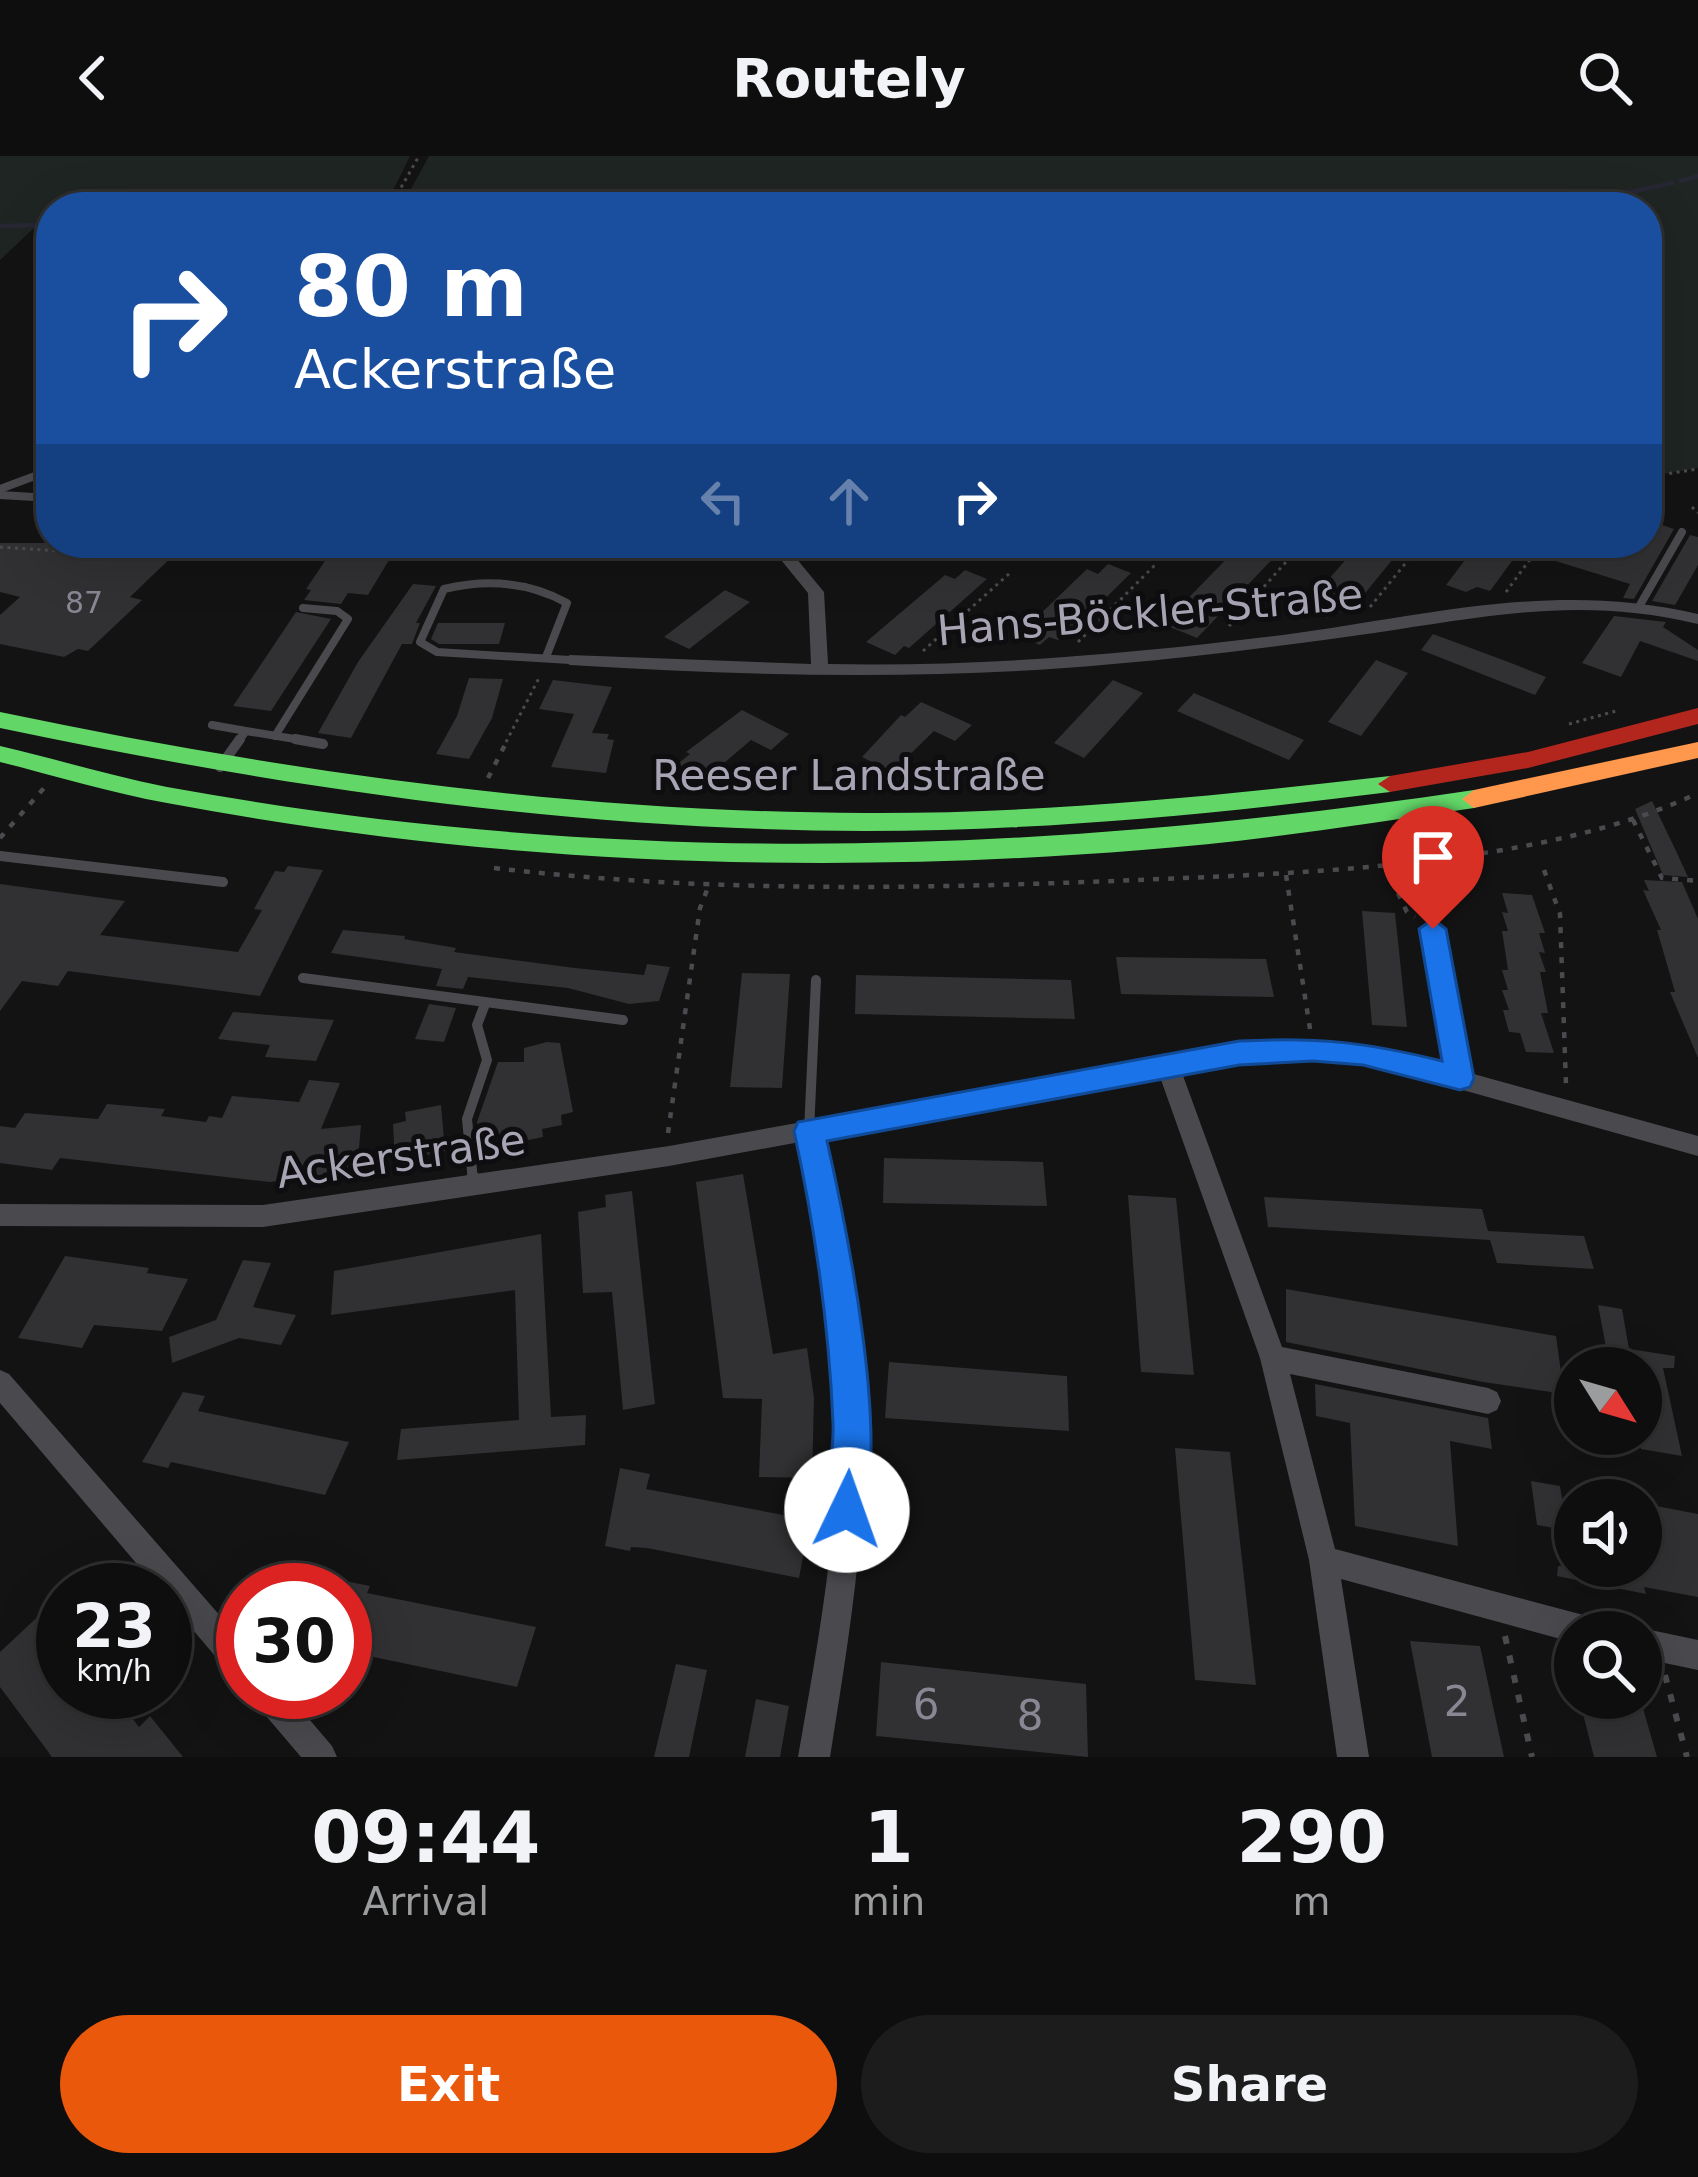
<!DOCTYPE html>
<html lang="en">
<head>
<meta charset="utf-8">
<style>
	body { margin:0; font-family:"DejaVu Sans",sans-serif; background:#1c1c1c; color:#f1f3f6; height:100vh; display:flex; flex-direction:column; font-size:45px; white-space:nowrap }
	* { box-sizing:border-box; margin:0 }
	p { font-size:39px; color:#9b9c9e }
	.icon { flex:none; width:66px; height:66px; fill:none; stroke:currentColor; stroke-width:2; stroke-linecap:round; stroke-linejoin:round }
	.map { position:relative; height:1601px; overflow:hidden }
	.side { display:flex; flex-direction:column; background:#0e0e0e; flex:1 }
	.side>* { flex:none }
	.guide { position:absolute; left:36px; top:36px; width:1626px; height:366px; border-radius:48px; box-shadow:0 12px 48px #0002,0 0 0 3px #2e2e2e; background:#1a4fa0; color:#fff; overflow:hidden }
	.needle { width:78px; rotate:127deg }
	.buttons { position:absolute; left:1554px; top:1191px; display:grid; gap:24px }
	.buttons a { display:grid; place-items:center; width:108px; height:108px; border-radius:50%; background:#0e0e0e; box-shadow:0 12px 48px #0002,0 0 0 3px #2e2e2e; font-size:60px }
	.speed { position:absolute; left:36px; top:1407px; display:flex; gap:24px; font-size:60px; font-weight:700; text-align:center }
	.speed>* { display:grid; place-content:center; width:156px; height:156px; border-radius:50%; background:#0e0e0e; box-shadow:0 12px 48px #0002,0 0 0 3px #2e2e2e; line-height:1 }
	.speed small { font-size:30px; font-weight:400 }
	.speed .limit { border:18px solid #d22; background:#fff; color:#111 }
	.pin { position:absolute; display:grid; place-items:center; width:102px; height:102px; color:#fff; margin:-123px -51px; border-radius:50% 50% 50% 0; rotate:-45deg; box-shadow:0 0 12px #0007 }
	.pin .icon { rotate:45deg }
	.me { position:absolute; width:132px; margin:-66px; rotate:3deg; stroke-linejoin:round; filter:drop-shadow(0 0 9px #0008) }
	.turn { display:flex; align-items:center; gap:42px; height:252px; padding:0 60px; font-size:54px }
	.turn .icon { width:156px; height:156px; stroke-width:2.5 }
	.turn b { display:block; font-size:84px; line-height:102px }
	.lanes { display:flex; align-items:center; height:114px; padding:0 60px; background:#0003; justify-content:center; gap:60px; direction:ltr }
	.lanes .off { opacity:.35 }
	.eta { display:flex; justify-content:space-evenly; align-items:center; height:204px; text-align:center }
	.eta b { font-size:72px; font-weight:600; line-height:84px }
	.button { display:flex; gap:24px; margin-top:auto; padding:24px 60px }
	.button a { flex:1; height:138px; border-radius:72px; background:#ea580c; color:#fff; font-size:48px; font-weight:600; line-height:138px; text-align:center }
	.button a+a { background:#1c1c1c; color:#f1f3f6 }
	header { display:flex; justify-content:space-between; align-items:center; height:156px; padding:0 60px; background:#0e0e0e; font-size:54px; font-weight:600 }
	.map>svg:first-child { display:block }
</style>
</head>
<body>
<header><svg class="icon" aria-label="back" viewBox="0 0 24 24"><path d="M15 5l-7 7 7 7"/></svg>Routely<svg class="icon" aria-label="search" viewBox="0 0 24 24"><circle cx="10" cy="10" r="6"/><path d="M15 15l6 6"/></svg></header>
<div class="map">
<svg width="1698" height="1601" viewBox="0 0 1698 1601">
	<rect width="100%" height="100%" fill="#131313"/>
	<path fill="#1f2523" d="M0,0H410L385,51H51V75L33,73L0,104Z
		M429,0H1698V312L1647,321V51H401Z
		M633,387H1097L847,394Z"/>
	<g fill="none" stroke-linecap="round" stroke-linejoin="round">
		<path stroke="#272734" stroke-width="4.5" d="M1681,25L1698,20
			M1356,42L1468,51
			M1249,51L1341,44
			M1562,51L1672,27
			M0,70L51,69"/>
	</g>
	<path fill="#313032" d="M1647,364L1674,373L1634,443L1623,442L1630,428L1520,394L1490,435L1477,431L1466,436L1446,429L1478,387H1647Z
		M1690,379L1698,381V409L1678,444L1675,449L1652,445Z
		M0,387H123L179,394L130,441L142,444L88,495L78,493L64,501L0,488V459L20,441L0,436Z
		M1242,387L1280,395L1197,482L1163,468Z
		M1375,387L1401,393L1353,452L1343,457L1335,454L1328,462L1303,452L1358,390L1369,393Z
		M329,399L389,404L368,439L348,437L341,448L304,444L311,434L306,433Z
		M1108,408L1131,417L1068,479L1058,484L1049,481L1040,489L1011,477L1034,464L1087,413L1098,418Z
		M965,414L987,423L909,492L904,490L895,499L866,486L945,419L955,423Z
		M413,428L436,430L416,467H420L412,488H402L351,582L318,577L358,506Z
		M725,434L750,446L689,493L664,481Z
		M296,456L331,463L271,555L233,550Z
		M1614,460L1666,466L1663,471L1698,494V505L1640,485L1621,521L1582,507Z
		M438,467H505L499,488H439L431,483Z
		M1433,478L1511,507L1546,521L1535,539L1421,494Z
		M1376,504L1408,517L1361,580L1328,566Z
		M469,522L503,523L492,562L469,603L436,598L457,560Z
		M553,524L612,531L592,577L609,578L607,583L614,584L606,617L551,611L574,558L539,553Z
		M1113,524L1143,537L1084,602L1054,587Z
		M1194,537L1246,559L1304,584L1289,604L1177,555Z
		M921,546L972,569L955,585L934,575L892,616L862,601L901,559L905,561Z
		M742,554L789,578L771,594L751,584L703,625L675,610L690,598L686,596Z
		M1652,645L1676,695L1688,721L1663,719L1635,653Z
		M288,710L323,714L260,840L68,815L58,830L22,825L0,855V728L125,745L100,779L238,796L262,754L254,753L275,715L284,716Z
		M1644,724L1682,726L1698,763V902L1670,836H1675L1657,774H1661L1643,734L1649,735Z
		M1502,737L1532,739L1545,777H1539L1545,797L1539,796L1546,816H1540L1548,857H1541L1554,897L1526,896L1520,877L1509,876L1503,854H1509L1502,834H1508L1502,814H1508L1502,775H1508L1502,756L1508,757Z
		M1362,755L1395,757L1407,871L1372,869Z
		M343,774L405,780L404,783L456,792L454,796L575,812L644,819L647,808L670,811L659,845L629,848L568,832L468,821L463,833L436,830L442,813L331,797Z
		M1116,801L1266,803L1274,841L1121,838Z
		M742,817L790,818L782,932L730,931Z
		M856,819L1071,824L1075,863L855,858Z
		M429,848L456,852L444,886L415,883Z
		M233,856L334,864L316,905L265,901L270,889L218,883Z
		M547,886L560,887L573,956L561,959L562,969L542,973L543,981L505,989L504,982L479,987L477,966L498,906H524V892Z
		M309,924L340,927L321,973L361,969L357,1015L270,1026L60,1002L52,1014L0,1007V970L15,972L25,957L98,963L107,948L165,953L161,960L206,966L209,960L222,962L232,940L299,946Z
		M441,949L445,995L395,1006L393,968L406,965L405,956Z
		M884,1002L1043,1006L1047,1050L883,1047Z
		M743,1018L773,1198L807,1192L814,1242L812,1322L759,1321L762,1243L723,1242L696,1026Z
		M632,1035L655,1248L623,1254L612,1136L583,1137L578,1056L606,1051L605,1039Z
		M1128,1039L1176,1042L1194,1219L1141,1216Z
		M1264,1041L1482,1053L1488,1075L1584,1080L1594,1113L1497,1107L1490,1084L1268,1071Z
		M541,1078L551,1261L586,1259L585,1289L397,1304L401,1273L519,1264L515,1134L331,1159L334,1115Z
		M65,1100L149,1112L147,1117L188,1123L162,1175L94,1169L82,1192L18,1182Z
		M243,1104L271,1107L253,1151L296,1159L281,1189L239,1182L172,1207L169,1181L216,1164Z
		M1286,1133L1556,1180L1564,1238L1483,1226L1286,1186Z
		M1598,1149L1622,1153L1629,1193L1675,1200L1674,1212H1663L1682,1300L1641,1293V1212H1610Z
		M889,1206L1067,1220L1069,1275L885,1262Z
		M1315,1228L1488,1262L1492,1293L1450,1285L1458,1390L1355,1370L1350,1267L1316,1260Z
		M183,1236L205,1240L198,1255L349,1286L325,1339L171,1306L168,1312L142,1306Z
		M1175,1292L1230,1296L1256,1529L1195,1524Z
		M620,1312L650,1318L646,1333L810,1364L799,1422L647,1392L631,1391L630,1395L605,1390Z
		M1531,1325L1560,1330L1567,1374L1537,1369Z
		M1641,1347L1698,1358V1441L1644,1431L1646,1438L1557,1420L1558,1410H1641Z
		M345,1425L370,1430L367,1437L536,1471L517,1531L345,1495Z
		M46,1453L63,1475V1536H112L139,1571L150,1560L183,1601H52L0,1531V1496Z
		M1410,1485L1480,1490L1504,1601H1432Z
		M881,1506L1086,1528L1088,1601L876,1580Z
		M676,1508L707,1514L689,1601H654Z
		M1579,1542H1640L1657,1601H1594Z
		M756,1543L789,1550L780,1601H745Z"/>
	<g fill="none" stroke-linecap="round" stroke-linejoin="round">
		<path stroke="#4b4a4f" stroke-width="3" stroke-dasharray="3 4.5" stroke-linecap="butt" d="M390,51L419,0
			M1647,321L1698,313
			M1692,351L1698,357
			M598,387L766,398
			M0,391L59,395
			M814,400L1011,399L1142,387
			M1506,436L1542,387
			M1370,451L1422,387
			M1229,470L1294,397
			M1078,486L1155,409
			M923,495L1010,417
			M1569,568L1616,555
			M506,586L540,520"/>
		<path stroke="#4b4a4f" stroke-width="4.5" stroke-dasharray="6 9" stroke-linecap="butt" d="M488,622L508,583
			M1633,664L1662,722L1698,725
			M0,682L44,632
			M1385,710L1407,756L1415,761
			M494,712C708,737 921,733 1137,724C1306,717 1545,710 1698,637
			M1544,714L1560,758L1566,929
			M1286,719L1310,873
			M668,977L700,752L709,729"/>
		<path stroke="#4b4a4f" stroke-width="6" stroke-dasharray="8 12" stroke-linecap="butt" d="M1505,1480L1532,1601
			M1665,1519L1687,1601"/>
		<path stroke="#4a494d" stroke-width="8" d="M0,333L51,314
			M1640,449L1682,376
			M546,501L567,447C529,426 486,423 444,433L420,486L437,496L570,504
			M212,569L246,575L238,586
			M246,575L313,586
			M275,580L348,463L337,455L303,452"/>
		<path stroke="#4a494d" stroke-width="10" d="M295,583L323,588
			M220,611L240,583
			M0,700L223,726
			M303,822L623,864
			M809,975L816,824
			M473,1025L467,963L487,904L477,869L485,848"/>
		<path stroke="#4a494d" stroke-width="14" d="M473,1022L474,1030"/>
		<path fill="#4a494d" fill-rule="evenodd" d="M0,335L51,338V346L0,343Z
			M785,394L791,396L824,436L828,508C980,511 1132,498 1283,479C1426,460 1553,424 1698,458V468C1580,440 1491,460 1374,477C1288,489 1200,501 1113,508C931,525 752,520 570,509L561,504L570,499L811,508L808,437L777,399Z
			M1433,765L1443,773L1470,917L1698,980V1000L1363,906H1239L1182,917L1282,1191L1488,1232L1497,1236L1501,1245L1497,1254L1488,1258L1290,1218L1335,1393L1591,1461L1602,1465L1606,1476H1575V1487L1341,1423L1369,1601H1337L1309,1404L1260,1202L1160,921L822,982C841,1066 859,1150 863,1236C870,1358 849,1481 830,1601H798C817,1492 838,1382 837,1270C837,1174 820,1080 800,986L669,1010L263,1071L0,1070V1048L263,1049L669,990L1239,888H1363L1447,911L1423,773Z
			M0,1214L9,1218L243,1486V1524L232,1520L165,1441V1434H159L0,1247Z
			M1641,1472L1698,1484V1514L1641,1502V1476H1631Z
			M251,1536H286L332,1590L337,1601H301L255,1547Z"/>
		<path fill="#63d668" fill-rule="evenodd" d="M0,556C286,616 572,656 865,657C1041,658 1215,640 1390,620L1402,628L1390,636C1215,658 1041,675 865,675C572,674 286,632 0,572Z
			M0,590C56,603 111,620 167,631C612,712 1029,700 1474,634L1486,643L1474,652C1364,668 1253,686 1142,694C816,720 489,708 167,647C111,637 56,620 0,606Z"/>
		<path fill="#ff974d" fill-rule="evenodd" d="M1698,586V602L1474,652L1462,643L1474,634Z"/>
		<path fill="#b3261e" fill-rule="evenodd" d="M1698,552V568L1528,612L1390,636L1378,628L1390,620L1528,596Z"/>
	</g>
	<path fill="#1a73e8" stroke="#114b97" stroke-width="3" d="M1433,763L1446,773L1474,922L1470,931L1460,934L1363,909L1313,905L1239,909L827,985C846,1069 892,1290 860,1367L847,1372L834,1367C821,1337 835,1299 833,1267C829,1167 815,1072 794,975L798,966L1239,885C1318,881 1365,886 1442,905L1419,773Z"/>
	<g text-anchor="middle" stroke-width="10" stroke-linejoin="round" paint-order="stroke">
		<g font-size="30" fill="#8a8794">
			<text x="84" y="457">87</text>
		</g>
		<g font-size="42" fill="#a8a4b4" stroke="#0e0d0f">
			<text transform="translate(1150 456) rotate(-5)" y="15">Hans-Böckler-Straße</text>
			<text x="849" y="634">Reeser Landstraße</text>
			<text transform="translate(401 1000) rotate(-8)" y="15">Ackerstraße</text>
		</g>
		<g font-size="42" fill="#8a8794">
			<text x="1457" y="1560">2</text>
			<text x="926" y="1563">6</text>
			<text x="1030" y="1574">8</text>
		</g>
	</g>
</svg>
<div class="buttons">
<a><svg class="needle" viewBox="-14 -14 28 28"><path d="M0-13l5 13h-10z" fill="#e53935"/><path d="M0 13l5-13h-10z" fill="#9b9c9e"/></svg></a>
<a><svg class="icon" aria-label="sound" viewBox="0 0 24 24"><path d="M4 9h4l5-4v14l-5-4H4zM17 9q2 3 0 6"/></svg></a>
<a><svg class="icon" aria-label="search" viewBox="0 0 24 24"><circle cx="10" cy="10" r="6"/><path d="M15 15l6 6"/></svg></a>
</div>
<div class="speed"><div>23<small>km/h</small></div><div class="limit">30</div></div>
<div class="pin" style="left:1433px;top:773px;background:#d93025"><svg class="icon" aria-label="arrive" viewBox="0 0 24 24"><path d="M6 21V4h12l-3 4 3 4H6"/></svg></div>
<svg class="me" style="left:847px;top:1354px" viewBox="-20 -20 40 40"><circle r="19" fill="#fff"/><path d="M0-13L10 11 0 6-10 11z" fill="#1a73e8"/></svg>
<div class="guide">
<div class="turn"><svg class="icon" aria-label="right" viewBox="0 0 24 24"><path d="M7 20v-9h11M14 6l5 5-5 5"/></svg><div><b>80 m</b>Ackerstraße</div></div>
<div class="lanes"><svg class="icon off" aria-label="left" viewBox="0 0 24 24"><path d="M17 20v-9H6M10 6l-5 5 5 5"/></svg><svg class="icon off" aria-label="ahead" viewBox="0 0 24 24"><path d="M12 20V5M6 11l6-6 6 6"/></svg><svg class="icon" aria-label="right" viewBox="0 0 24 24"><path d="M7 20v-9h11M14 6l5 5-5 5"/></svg></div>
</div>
</div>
<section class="side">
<div class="eta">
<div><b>09:44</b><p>Arrival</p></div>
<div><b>1</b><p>min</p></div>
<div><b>290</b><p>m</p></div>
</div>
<div class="button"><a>Exit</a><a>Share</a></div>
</section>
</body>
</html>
